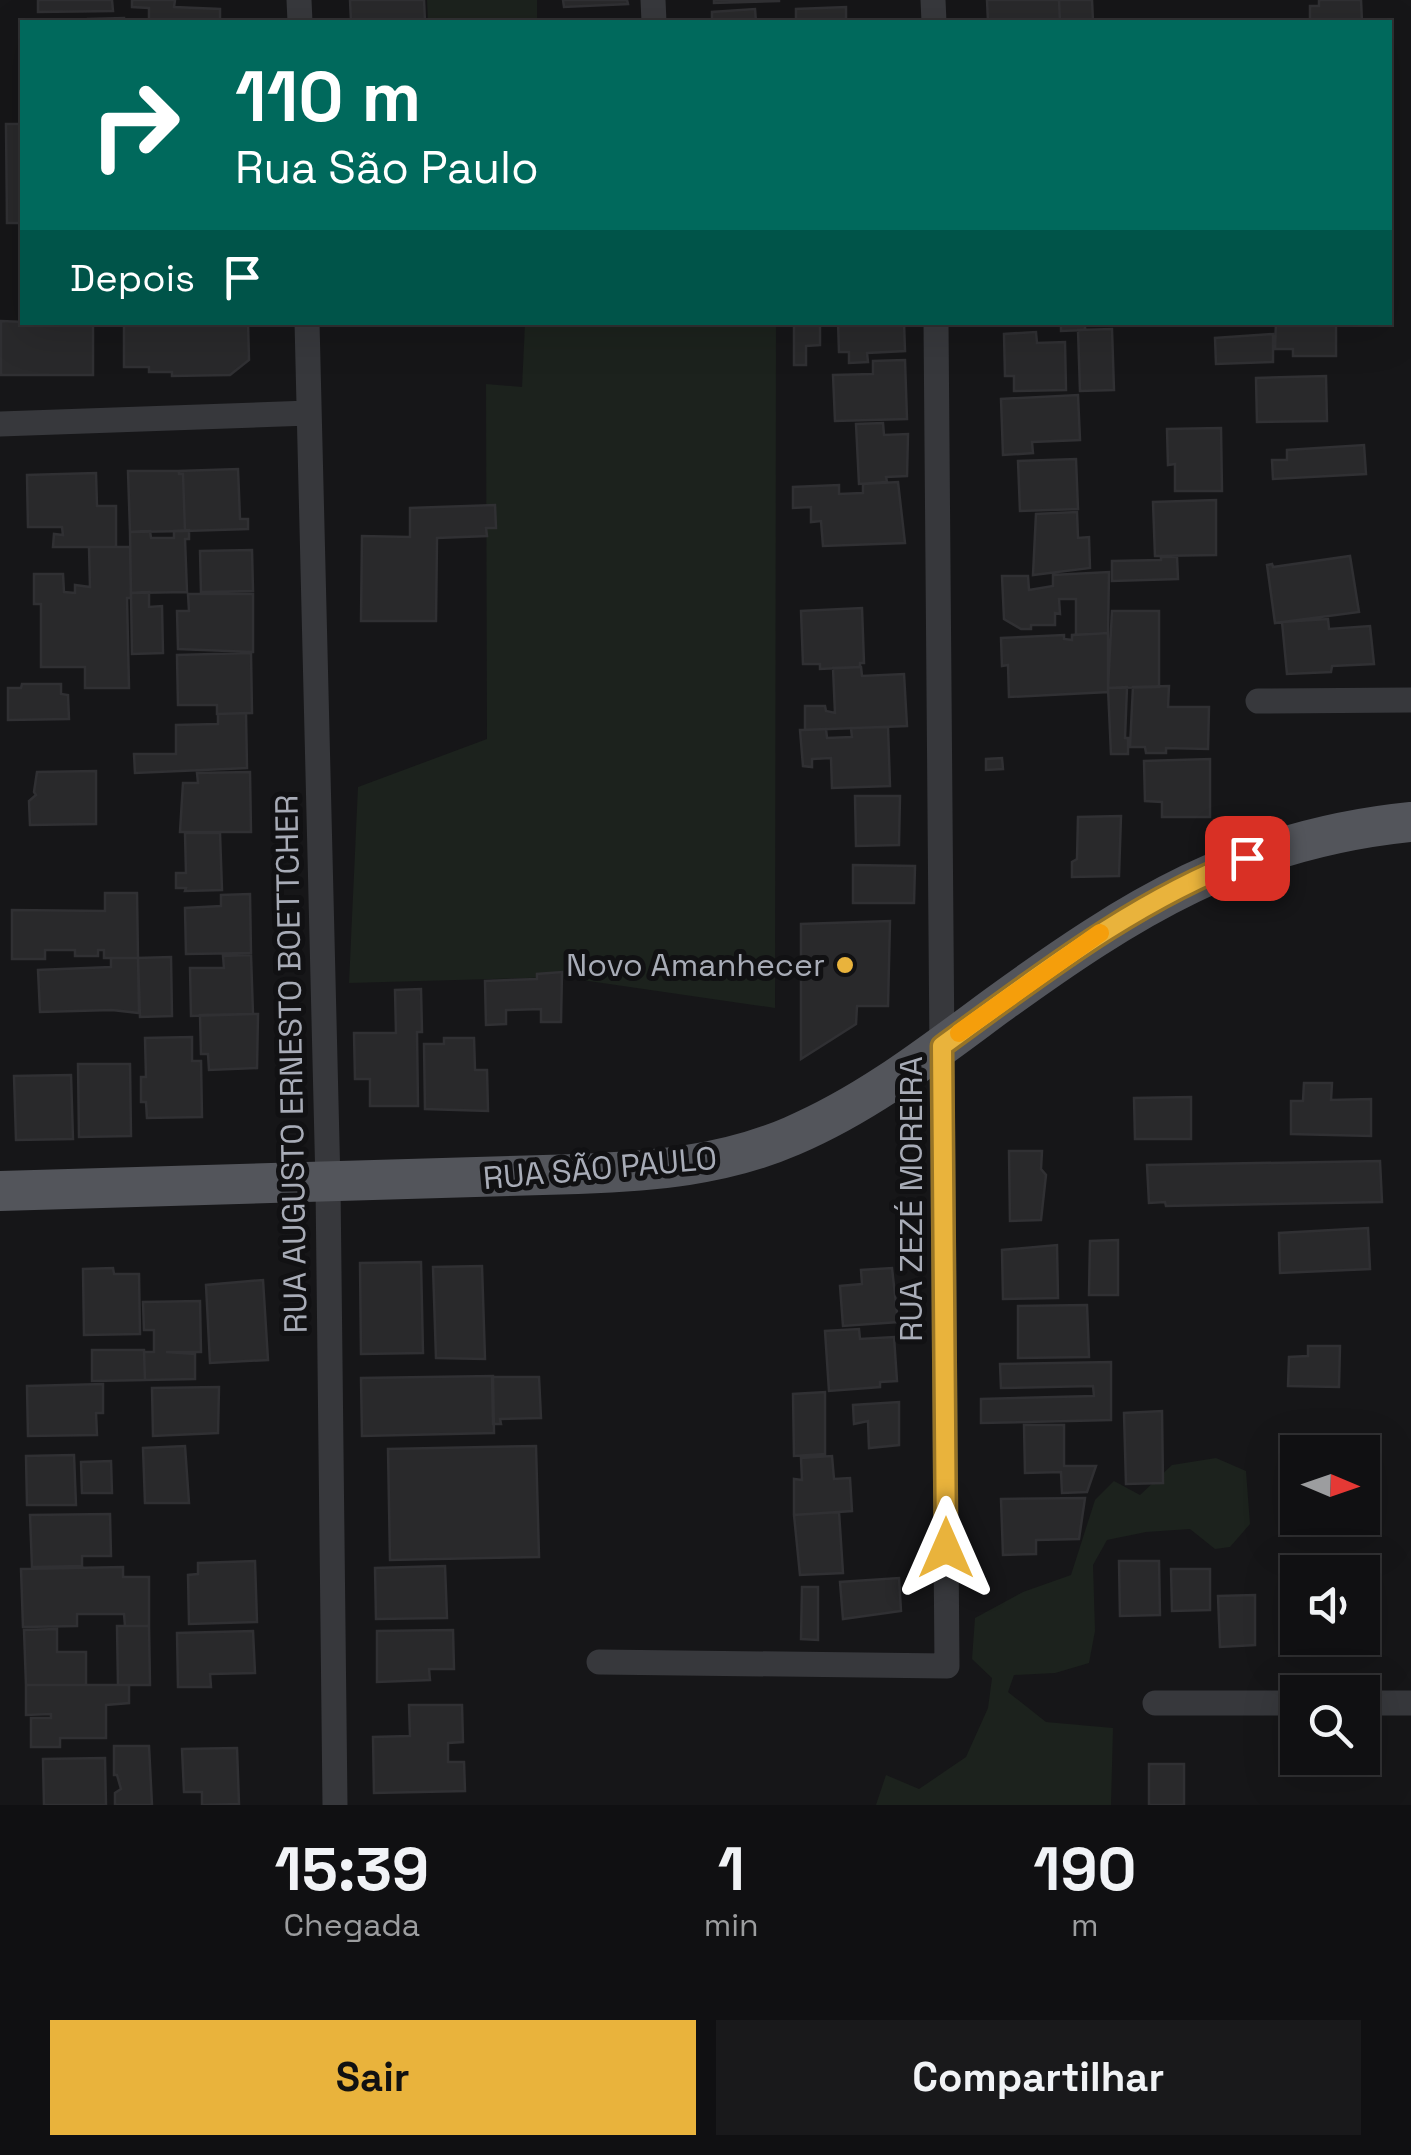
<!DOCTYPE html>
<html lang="pt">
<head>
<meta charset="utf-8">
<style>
	body { margin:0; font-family:"Space Grotesk",sans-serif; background:#19191b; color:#f1f3f6; height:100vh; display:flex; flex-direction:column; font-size:38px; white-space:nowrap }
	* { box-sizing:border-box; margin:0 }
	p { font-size:32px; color:#9c9d9f }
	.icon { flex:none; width:55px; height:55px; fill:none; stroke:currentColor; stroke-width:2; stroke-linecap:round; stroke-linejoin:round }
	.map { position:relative; height:1805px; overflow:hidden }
	.sheet { display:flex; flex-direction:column; background:#101012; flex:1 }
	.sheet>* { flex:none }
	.banner { position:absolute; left:20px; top:20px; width:1372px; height:305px; border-radius:0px; box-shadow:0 10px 40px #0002,0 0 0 2px #303032; background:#00695c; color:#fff; overflow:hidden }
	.needle { width:65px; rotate:92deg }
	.fabs { position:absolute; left:1280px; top:1435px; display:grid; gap:20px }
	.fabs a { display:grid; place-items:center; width:100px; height:100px; border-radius:0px; background:#101012; box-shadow:0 10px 40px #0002,0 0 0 2px #303032; font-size:50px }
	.pin { position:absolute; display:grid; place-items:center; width:85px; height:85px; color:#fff; margin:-42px; border-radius:20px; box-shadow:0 5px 15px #0006 }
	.me { position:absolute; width:110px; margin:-55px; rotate:0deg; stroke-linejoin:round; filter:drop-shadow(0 0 8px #0008) }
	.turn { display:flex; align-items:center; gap:35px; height:210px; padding:0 50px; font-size:45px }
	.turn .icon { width:130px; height:130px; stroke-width:2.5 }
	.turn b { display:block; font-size:70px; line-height:85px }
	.then { display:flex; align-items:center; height:95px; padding:0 50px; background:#0003; gap:20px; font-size:38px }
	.eta { display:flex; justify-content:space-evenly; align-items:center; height:170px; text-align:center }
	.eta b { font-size:60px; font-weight:800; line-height:70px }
	.primary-button { display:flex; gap:20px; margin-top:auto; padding:20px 50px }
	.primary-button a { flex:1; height:115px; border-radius:0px; background:#e9b33c; color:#111; font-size:40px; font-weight:800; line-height:115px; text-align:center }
	.primary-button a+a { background:#19191b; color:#f1f3f6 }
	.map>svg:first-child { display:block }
</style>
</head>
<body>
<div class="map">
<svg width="1411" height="1805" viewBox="0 0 1411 1805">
	<rect width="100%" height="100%" fill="#161618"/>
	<path fill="#1c221d" d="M427,0H537V22H428Z
		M558,322L776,323L775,1008L561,977L349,983L358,787L487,739L486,384L522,387L525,324Z
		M1216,1458L1246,1471L1250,1524L1230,1547L1215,1549L1190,1529L1146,1532L1107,1540L1093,1565L1095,1631L1089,1663L1055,1673L1014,1675L1008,1692L1046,1722L1113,1728L1111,1805H876L886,1775L919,1789L966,1757L988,1708L992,1678L972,1659L975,1618L1023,1592L1071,1575L1095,1500L1114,1481L1140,1495L1172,1465Z"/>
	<path fill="#29292b" stroke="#303033" stroke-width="2.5" d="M38,0H112L113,11L38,12Z
		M132,0H175L174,7L220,9V22H149V8L132,7Z
		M350,0H424L425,22H351Z
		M563,0H627L628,4L564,7Z
		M714,0H779V1L714,3Z
		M987,0H1059L1060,22H988Z
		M1059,0H1092L1093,22H1060Z
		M1319,0H1361L1362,22H1310V6H1319Z
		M846,7V22H796V9Z
		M755,9L756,22H712V12Z
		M124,18V22H88V19Z
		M6,124H22V223H7Z
		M1,321L93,325V375H1Z
		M124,322H248L249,360L230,375L172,376V372H149V367H124Z
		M794,322H820V345L806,346V365H794Z
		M838,322H904L905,351L867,353L868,362L849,363V352H839Z
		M1004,322H1060V324L1009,325Z
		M1276,322H1336V356H1293V349H1275Z
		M1061,324L1085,325V330L1061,331Z
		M1112,329L1114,390L1080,391L1078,330Z
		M1036,332L1037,343L1065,342L1066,390L1014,391V376H1005L1004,334Z
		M1273,334V362L1216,364L1215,338Z
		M905,360L907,419L835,421L833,375L873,374V361Z
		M1326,376L1327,421L1257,422L1256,378Z
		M1078,395L1080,440L1032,442L1033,453L1003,455L1001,399Z
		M883,423L884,435L908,434L907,476L886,477L887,482L859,484L856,424Z
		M1221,428L1222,491H1175V464L1168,465L1167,429Z
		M1364,445L1366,474L1273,479L1272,460H1287V450Z
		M1076,459L1078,509L1020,511L1018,461Z
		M238,469L240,519H248V529L185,531L183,474H179V471Z
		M128,471H179V474H183L185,531L130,532Z
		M96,473L97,506H116V547H53L54,534L63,535L62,527H28L27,475Z
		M898,482L905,543L823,546L821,521L811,522V507L793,508V487L839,485V494L863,493V484Z
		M1216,500V555L1155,556L1153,502Z
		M495,505L496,528H486L487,536L437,538L436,621H361L362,536L410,537V508Z
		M1077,512L1078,538L1089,537L1090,568L1033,575L1036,514Z
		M189,530V539H185L187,592L131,593L130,532L150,531L151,538H174V531Z
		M89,547H130L131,598H127L129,688H85V667H41V604H34V574H63L64,592L75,593V585L90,587Z
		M252,550L253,591L201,592L200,551Z
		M1350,556L1359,612L1275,623L1267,565L1272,564L1273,567Z
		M1161,557H1177L1178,579L1112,581V561L1161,560Z
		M1109,572L1108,633L1076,635V599H1059L1060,614L1055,613V625H1031V629H1021L1004,619L1002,576H1028L1029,590L1053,586V575Z
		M149,592V607L162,606L163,653L132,654L131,593Z
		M188,594H253V652L178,649L177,611H189Z
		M862,608L864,663H860V667L820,669V664H803L801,611Z
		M1112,611H1159V687L1108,688Z
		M1328,619L1329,629L1370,626L1374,664L1332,666L1331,672L1287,674L1282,622Z
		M1108,633V692L1009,697L1008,665L1002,666L1001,638L1064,635V639L1072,640V635Z
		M251,653L252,713L217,714V705H178L177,655Z
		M861,667L862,676L904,674L907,726L805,730V706H825L826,711L835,713L833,668Z
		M22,684H61V694L68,695L69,719L8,720V688H21Z
		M1169,686L1168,707H1209L1208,749L1166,748V753H1146L1145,747H1130L1133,687Z
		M1127,687L1125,738H1128V754H1111L1108,688Z
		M246,713L247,768L135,773L134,754H176V725L218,724V714Z
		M888,727L890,786L832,788L831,758L812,759V767L803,766L800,730L826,729L827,738L852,737L851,728Z
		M1002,758L1003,769L986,770V759Z
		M1210,759V817H1162V802L1145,801L1144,761Z
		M96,771V824L30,825L29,801L36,795L34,792L37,772Z
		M250,772L251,832H180L183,783H198L197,773Z
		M855,796H900L899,845L856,846Z
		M1121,816L1119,876L1072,877V862L1077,859L1078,817Z
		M185,833H220L222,890L185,891L186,888H176V873H186Z
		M853,865L915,866L914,903H853Z
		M105,893H137L138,958H104V950H98V956H75V950H45V959H12V910L105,911Z
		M250,894L251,953L186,954L185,908L221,906V895Z
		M890,921L888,1006H857L856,1024L801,1059V924Z
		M251,955L253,1014L191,1016L190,968H224L223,956Z
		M171,957L172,1016L140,1017L138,958Z
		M111,958H138L139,1013L112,1010L40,1012L38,970L111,967Z
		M562,972L561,1022H541V1009L506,1010V1024L486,1025L485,981L537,979V974Z
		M421,989L422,1032H417L418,1106H370V1079H355L354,1033H396L395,990Z
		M253,1014H258L257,1068L209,1070L208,1054H201L200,1015Z
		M192,1037V1061H201L202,1117L147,1118L146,1102H141V1077H146L145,1038Z
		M444,1038H474L475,1070H487L488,1111L425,1109L424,1044H444Z
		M78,1064H130L131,1136L79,1137Z
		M71,1075L73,1139L16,1140L14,1076Z
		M1304,1083H1332L1331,1100L1371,1099V1136L1291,1134V1101H1303Z
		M1191,1097V1139H1135L1134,1098Z
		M1009,1151H1042L1041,1169L1046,1175L1041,1220L1010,1221Z
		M1380,1161L1382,1202L1166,1206L1165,1202L1149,1203L1147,1165Z
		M1368,1228L1370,1269L1280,1273L1279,1233Z
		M1118,1240V1295H1089L1090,1241Z
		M1057,1245L1058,1298L1003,1299L1002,1250Z
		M421,1262L423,1353L361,1354L360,1263Z
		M482,1266L485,1359L436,1358L433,1267Z
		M113,1268L114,1274H139L140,1334L84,1335L83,1269Z
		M892,1268L898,1322L843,1326L840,1286L862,1284L861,1270Z
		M263,1280L268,1360L210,1363L206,1285Z
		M200,1301L201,1352H166L195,1354V1379L145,1380L144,1352H154V1330H144L143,1302Z
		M1087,1305L1089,1357L1018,1358V1306Z
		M859,1329L860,1339L894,1337L897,1381L880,1382V1387L829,1391L825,1331Z
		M1308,1346H1340L1339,1387L1288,1386L1289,1357L1308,1356Z
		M92,1350H144L145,1380L92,1381Z
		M1111,1362V1420L981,1423V1399L1094,1396L1093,1386L1001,1388L1000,1364Z
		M493,1376L494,1433L362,1436L361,1378Z
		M492,1377H539L541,1418L500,1419L501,1424H493Z
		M103,1384V1413H96L97,1435L28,1436L27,1386Z
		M219,1387L218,1433L153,1436L152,1388Z
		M825,1392V1454L794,1456L793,1394Z
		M899,1402V1445L869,1448L868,1421L854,1424L853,1405Z
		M1162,1411L1163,1483L1126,1484L1124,1413Z
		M1024,1425H1064V1466H1096L1087,1492L1062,1493L1061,1472L1025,1473Z
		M185,1446L189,1503H145L143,1448Z
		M536,1446L539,1557L390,1560L388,1449Z
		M74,1455L76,1505H27L26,1456Z
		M832,1456L834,1479L850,1478L852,1511L794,1515V1479L802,1480L801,1458Z
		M111,1461L112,1493H82L81,1462Z
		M1362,1471H1369L1371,1525L1317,1527L1318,1522L1301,1523V1518H1362Z
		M1085,1498L1079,1539L1036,1540V1554L1003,1555L1001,1499Z
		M839,1512L843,1573L800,1575L794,1515Z
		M110,1514L111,1556H82V1566L32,1567L30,1515Z
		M255,1561L257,1622L189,1624L188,1575L198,1574V1563Z
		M1119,1561H1159L1160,1615L1120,1616Z
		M445,1566L447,1618L376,1619L375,1568Z
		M123,1567V1577H149V1626H125L124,1614H77V1626L23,1627L21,1569Z
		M1171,1569H1210V1610L1172,1611Z
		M899,1578L901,1611L843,1619L840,1582Z
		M802,1587H818V1640L801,1639Z
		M1255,1595V1645L1220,1647L1218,1596Z
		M117,1626H149L150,1685H118Z
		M57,1629V1652H86V1685H26L24,1630Z
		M453,1630L454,1669H429L430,1680L377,1682V1631Z
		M253,1631L255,1673L210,1674L211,1687H178L177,1633Z
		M26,1685H129V1703L106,1705V1738H60V1747H31V1718H51V1714L26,1715Z
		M409,1705H462L463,1742L448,1743V1762H464L465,1791L374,1793L373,1737L410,1736Z
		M114,1746H149L152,1805H115V1793L121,1789L117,1775H114Z
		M237,1748L239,1804L202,1805V1792H184L182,1749Z
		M105,1758L106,1805H44L43,1759Z
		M1149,1764H1184V1805H1149Z"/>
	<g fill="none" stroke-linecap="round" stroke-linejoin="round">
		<path stroke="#37383c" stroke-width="25" d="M299,0L300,22
			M653,0L654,22
			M933,0L934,22
			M307,322L328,1184L335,1805
			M0,424L309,413
			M1258,701L1411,700
			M599,1662L947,1666L936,322
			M1155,1703H1298
			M1362,1703H1411"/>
		<path stroke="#53555b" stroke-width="40" d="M0,1191L578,1174C652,1171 723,1166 792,1136C867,1104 931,1054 996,1006C1131,908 1241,839 1411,822"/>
	</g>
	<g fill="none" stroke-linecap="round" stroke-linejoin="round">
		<g stroke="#977427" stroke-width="25">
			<path id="route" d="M946,1548L942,1046C1040,975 1134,901 1247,858"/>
		</g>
		<use href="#route" stroke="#e9b33c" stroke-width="18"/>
		<path stroke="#f59e0b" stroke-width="18" d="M959,1033L1100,933"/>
	</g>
	<circle fill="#e9b33c" stroke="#111113" stroke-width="4" cx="845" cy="965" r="10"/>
	<g text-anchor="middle" stroke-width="10" stroke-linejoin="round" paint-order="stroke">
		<g font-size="32" fill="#a8acb7" stroke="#111113" text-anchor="end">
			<text x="825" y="976">Novo Amanhecer</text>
		</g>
		<g font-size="32" fill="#a8acb7" stroke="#111113">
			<text transform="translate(291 1064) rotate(-91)" y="11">RUA AUGUSTO ERNESTO BOETTCHER</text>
			<text transform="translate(600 1168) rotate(-5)" y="11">RUA SÃO PAULO</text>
			<text transform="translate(911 1199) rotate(-90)" y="11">RUA ZEZÉ MOREIRA</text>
		</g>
	</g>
</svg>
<div class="fabs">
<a><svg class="needle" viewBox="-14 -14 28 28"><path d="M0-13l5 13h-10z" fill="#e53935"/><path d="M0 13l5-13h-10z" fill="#9c9d9f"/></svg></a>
<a><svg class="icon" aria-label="sound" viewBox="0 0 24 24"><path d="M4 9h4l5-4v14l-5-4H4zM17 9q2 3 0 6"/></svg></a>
<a><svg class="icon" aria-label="search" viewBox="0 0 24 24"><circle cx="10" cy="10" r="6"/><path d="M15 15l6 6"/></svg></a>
</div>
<div class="pin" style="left:1247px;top:858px;background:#d93025"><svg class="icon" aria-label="arrive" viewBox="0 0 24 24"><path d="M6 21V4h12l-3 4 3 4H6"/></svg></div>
<svg class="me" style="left:946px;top:1548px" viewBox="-20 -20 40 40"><path d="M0-17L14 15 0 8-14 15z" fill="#e9b33c" stroke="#fff" stroke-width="4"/></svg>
<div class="banner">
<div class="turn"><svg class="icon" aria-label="right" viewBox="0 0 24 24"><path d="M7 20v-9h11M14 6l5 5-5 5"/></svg><div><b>110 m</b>Rua São Paulo</div></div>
<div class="then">Depois<svg class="icon" aria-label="arrive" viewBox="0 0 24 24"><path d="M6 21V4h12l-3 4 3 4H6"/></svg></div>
</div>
</div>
<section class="sheet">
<div class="eta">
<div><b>15:39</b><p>Chegada</p></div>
<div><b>1</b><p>min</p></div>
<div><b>190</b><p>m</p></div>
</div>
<div class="primary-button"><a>Sair</a><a>Compartilhar</a></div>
</section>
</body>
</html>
